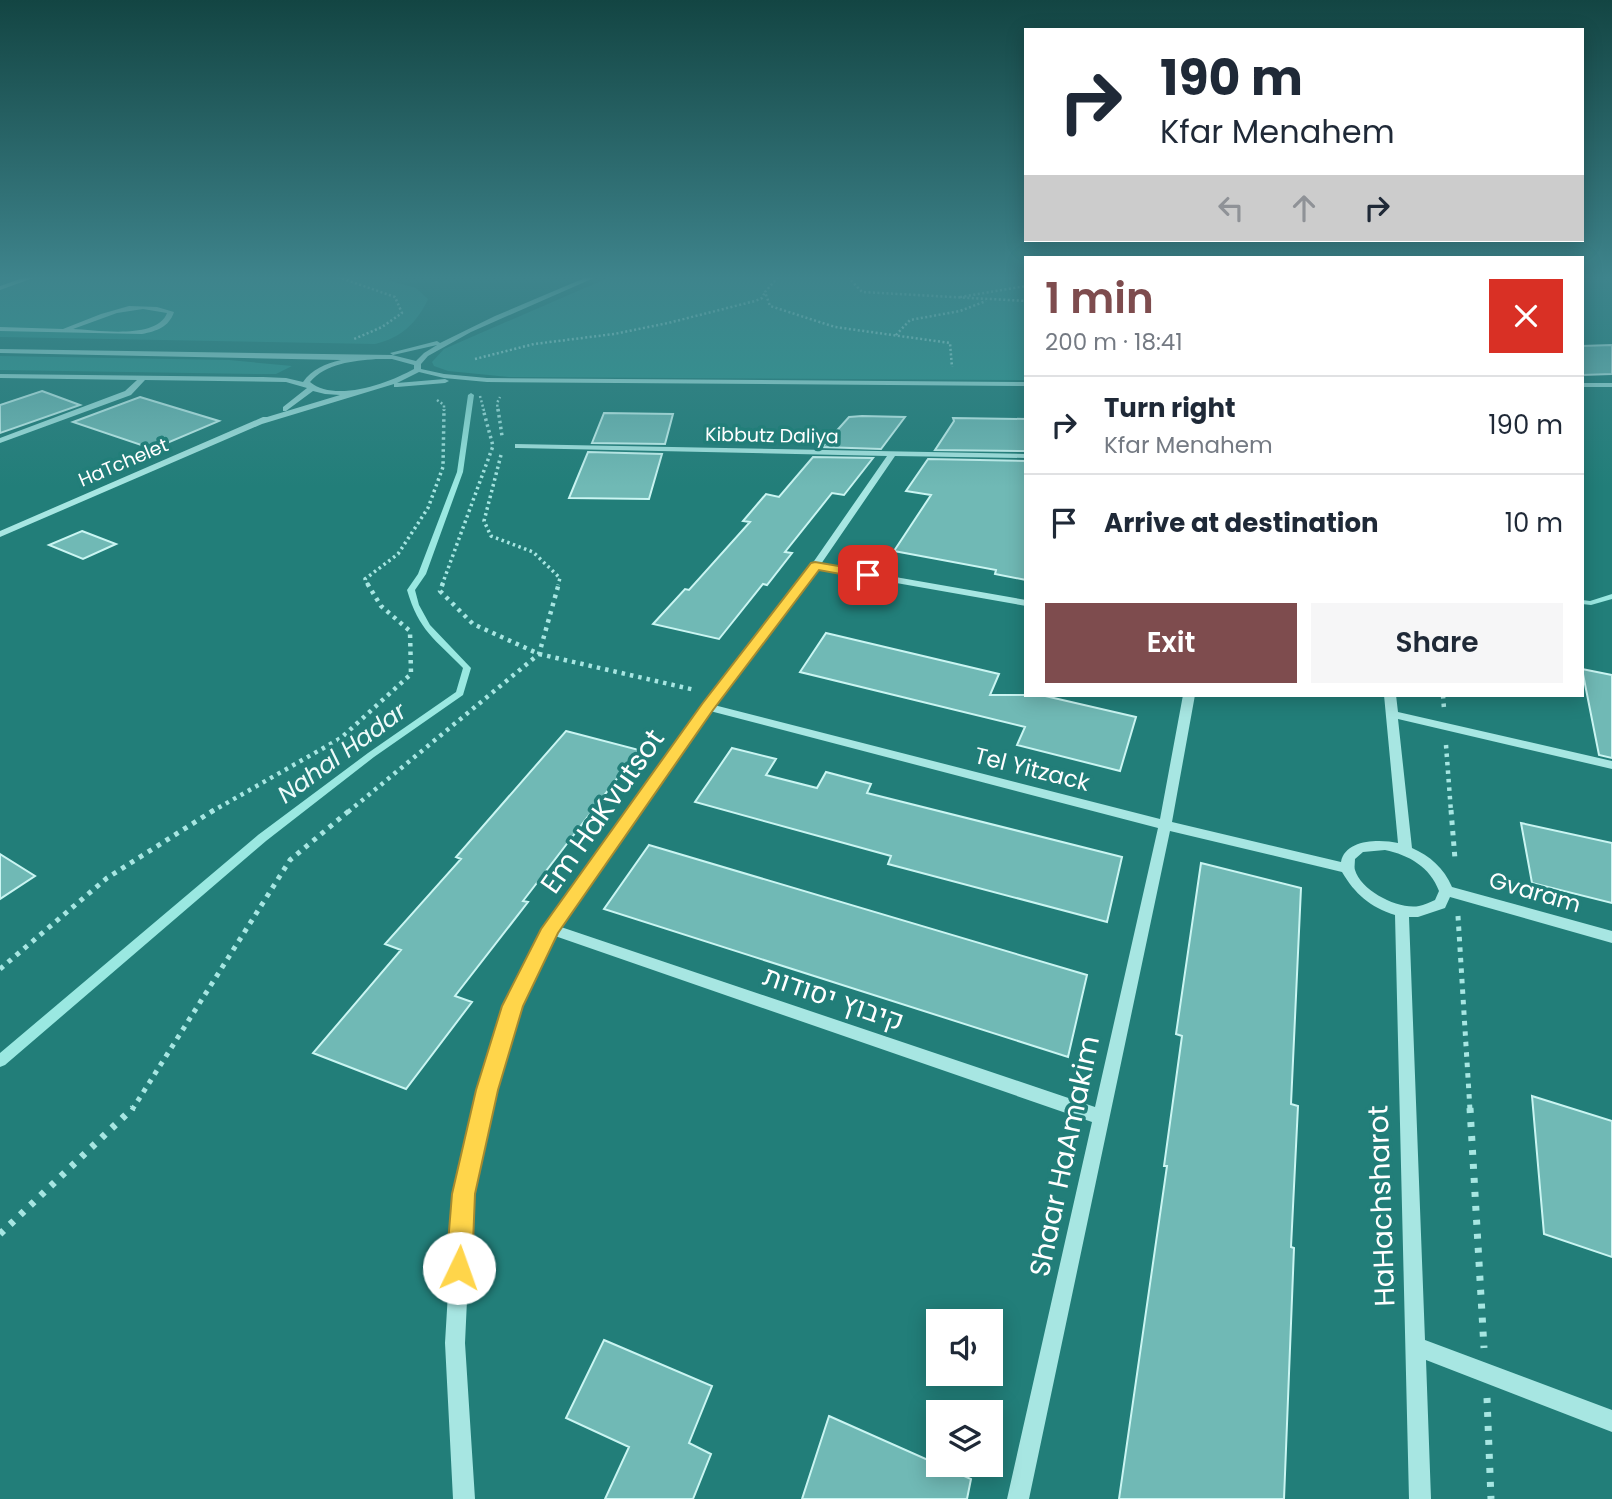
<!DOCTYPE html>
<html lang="en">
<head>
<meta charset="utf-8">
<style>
	body { margin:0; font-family:Poppins,Heebo,sans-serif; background:#f6f6f7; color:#1f2937; height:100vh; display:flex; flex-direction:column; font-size:26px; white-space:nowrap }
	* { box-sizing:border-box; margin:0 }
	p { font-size:23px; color:#747a83 }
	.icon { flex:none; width:38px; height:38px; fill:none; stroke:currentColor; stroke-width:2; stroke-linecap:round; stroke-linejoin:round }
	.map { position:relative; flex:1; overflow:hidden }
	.details { position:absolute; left:1024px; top:256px; width:560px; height:441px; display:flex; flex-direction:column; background:#fff; border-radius:0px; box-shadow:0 4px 18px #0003 }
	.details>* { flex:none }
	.hud { position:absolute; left:1024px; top:28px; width:560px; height:214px; border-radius:0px; box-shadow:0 4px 18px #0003; background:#fff; color:#1f2937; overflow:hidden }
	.fabs { position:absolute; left:926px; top:1309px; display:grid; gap:14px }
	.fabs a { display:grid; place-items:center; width:77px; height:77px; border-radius:0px; background:#fff; box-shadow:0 4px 18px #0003; font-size:35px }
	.pin { position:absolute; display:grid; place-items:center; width:60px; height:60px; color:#fff; margin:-30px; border-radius:14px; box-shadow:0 4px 10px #0006 }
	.me { position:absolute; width:77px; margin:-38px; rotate:3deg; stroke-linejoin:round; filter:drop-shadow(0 0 5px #0008) }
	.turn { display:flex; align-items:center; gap:24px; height:147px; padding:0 21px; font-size:32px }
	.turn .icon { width:91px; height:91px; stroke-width:2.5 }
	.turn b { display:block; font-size:49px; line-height:60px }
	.lanes { display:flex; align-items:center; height:66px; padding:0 21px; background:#0003; justify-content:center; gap:35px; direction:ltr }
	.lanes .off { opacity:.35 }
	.round { display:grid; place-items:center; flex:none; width:74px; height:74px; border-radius:0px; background:#f6f6f7 }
	.summary { display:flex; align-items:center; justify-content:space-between; height:119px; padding:0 21px }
	h1 { font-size:42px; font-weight:600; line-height:52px; color:#7e4c4e }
	.action { display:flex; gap:14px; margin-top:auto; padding:14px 21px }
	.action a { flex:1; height:80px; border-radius:0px; background:#7e4c4e; color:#fff; font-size:28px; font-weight:600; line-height:80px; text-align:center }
	.action a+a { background:#f6f6f7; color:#1f2937 }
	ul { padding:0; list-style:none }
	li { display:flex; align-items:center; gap:21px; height:98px; padding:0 21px; border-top:2px solid #e0e1e3 }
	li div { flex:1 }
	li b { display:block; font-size:26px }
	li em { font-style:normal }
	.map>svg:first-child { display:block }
</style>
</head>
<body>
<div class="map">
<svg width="1612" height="1499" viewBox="0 0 1612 1499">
	<rect width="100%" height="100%" fill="#227e79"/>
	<path fill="#2f9891" d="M0,277H376L416,288L428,299C417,323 401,338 375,344L0,337Z
		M610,277H1025V380L509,377L448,371L434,366L432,362L444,349Z
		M0,356L229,360L292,366L276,374H260L0,370Z"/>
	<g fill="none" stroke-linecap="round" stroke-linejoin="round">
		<path fill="#9ae8e1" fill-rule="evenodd" d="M471,393L474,395L463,472L426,574L415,590L419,605L430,625L471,668L463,695L374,757L266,841L5,1065L0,1067V1053L258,835L368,753L456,692L463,668C435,639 419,631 407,590L418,574L457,472L468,395Z
			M1612,594V599L1591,605L1582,604V600L1590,601Z"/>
	</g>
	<path fill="#70b9b5" stroke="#caf5f2" stroke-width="2" d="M1612,345V374L1582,375V346Z
		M42,391L80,405L0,433V405Z
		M140,397L219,421L153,449L73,422Z
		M604,413L673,414L665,444L592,443Z
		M849,417L862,416L905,417L881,449L822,447Z
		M953,418L1026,419V451L935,450L954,421Z
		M588,452L662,454L649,499L569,498Z
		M813,457L873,458L844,495L832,493L785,552L792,553L767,585L763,584L719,639L653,624L685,589L689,590L750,522L743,521L766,494L779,497Z
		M928,459L1026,461V580L995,574L996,570L894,551L931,495L906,491Z
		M82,531L116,544L83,559L49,545Z
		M826,633L999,674L990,695H1041L1136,717L1120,771L1017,745L1025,727L800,672Z
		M1582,669L1612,675V758L1599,755Z
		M566,731L639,750L523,901L528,902L455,996L472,1002L406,1089L313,1053L401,950L385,944L461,859L456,857Z
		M732,748L776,759L766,775L817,788L826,772L871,784L867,793L1122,857L1107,922L888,864L891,856L695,802Z
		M1521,823L1612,843V903L1532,883Z
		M649,845L1087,975L1068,1057L604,909Z
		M0,854L35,876L0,899Z
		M1201,863L1301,888L1291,1104L1298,1106L1291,1247L1294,1248L1284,1499H1119L1167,1166H1164L1182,1036L1176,1034Z
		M1532,1096L1612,1121V1257L1544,1234Z
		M604,1340L712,1386L689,1443L711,1454L693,1499H605L629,1447L566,1418Z
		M829,1416L971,1479L967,1499H802Z"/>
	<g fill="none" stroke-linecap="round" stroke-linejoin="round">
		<path stroke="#a7e6e2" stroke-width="2.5" stroke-dasharray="2 2.5" stroke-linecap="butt" d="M338,277L395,297L402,313L382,327L354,339
			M778,277L765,292L770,306L835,327L950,343L952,367
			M848,277L862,292L1026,301
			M960,297L1026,286
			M896,335L910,320L960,311L986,301
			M475,359L534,344L614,334L668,323L755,301L762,298L765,292
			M480,396L484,411
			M437,400L444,405V411
			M498,411L497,403L500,397"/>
		<path stroke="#a7e6e2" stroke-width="3.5" stroke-dasharray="2.5 3.5" stroke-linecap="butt" d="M498,409L502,436
			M501,455L484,521L491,536L533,552L560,578L558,585
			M368,585L365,579L398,554L428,508L443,467L444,409
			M442,585L493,446L483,409"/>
		<path stroke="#a7e6e2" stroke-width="4.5" stroke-dasharray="3.5 5" stroke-linecap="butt" d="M443,583L440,591L473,624L539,654L695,690
			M1443,695L1444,709
			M1446,745L1451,812
			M211,812L341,738L411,674L410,631L381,606L367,583
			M348,812L539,654L559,583"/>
		<path stroke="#a7e6e2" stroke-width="5" stroke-dasharray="4.5 6" stroke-linecap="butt" d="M1451,810L1455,859
			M1458,916L1470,1110
			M0,969L107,878L214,810
			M132,1110L290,860L350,810"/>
		<path stroke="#a7e6e2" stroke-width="7" stroke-dasharray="5 9" stroke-linecap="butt" d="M1470,1108L1484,1348
			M0,1234L133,1108
			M1487,1398L1491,1499"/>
		<path fill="#a7e6e2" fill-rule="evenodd" d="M26,277H36L0,290V286Z
			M587,277H596L471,332L428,356L421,364V369L444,374L487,378L1026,382V386L487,382L444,378L419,372L397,383L445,379L449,381L445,383L397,387H394V384L262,424L0,537V531L263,417H267L340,395L325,394L313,391L286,411H283V407L307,388L286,382L145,380L131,395L0,443V438L125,391L137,380L0,378V374L263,377L286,378L303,382C312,369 325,364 341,360L0,353V349L392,355L416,361L424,353L437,345L393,355L390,353L437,341L440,343L495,316ZM376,359H392L414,365V369C389,383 335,403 310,382C326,363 353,361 376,359Z
			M129,306L157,307L174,312C169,327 157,331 142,334L0,331V327L63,329L101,314ZM143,309L167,313C157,340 97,330 73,329L117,313Z
			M1582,383H1612V387H1582Z
			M515,444L1026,454V458L895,456L821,564L1026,600V606L817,569L714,705L1160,819L1183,695H1195L1172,822L1341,862C1345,839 1380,839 1398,843L1384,695H1396L1398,712L1612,761V769L1398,719L1412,848C1430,856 1444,868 1452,887L1612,931V943L1450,897L1445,908L1418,917H1409L1425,1340L1612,1410V1432L1426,1360L1431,1499H1409L1395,915C1370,907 1355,894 1342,872L1170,831L1029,1499H1007L1092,1122L555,936L521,1006L495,1090L472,1193L465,1343L475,1499H453L445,1343L454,1193L479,1090L505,1006L546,925L703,704L812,564L887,456L518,448H515ZM710,711L1158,828L1095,1107L561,927ZM1385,850C1409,855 1430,867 1439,891L1435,900C1430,902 1424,905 1419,906C1399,910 1361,891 1355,870C1354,867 1355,863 1355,859L1363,852Z"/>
	</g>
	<linearGradient id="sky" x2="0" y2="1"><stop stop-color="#134543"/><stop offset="0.57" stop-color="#3e848c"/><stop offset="1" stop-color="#3e848c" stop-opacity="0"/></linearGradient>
	<rect width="1612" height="487" fill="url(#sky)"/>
	<path fill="#ffd54a" stroke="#a68a30" stroke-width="2" d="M815,562L868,571L874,575L868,579L819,570L713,710L558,933L523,1006L498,1090L475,1194L472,1268L468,1277L459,1281L450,1277L446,1268L452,1194L476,1090L502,1006L541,929L702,704L811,563Z"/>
	<g text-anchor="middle" stroke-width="7" stroke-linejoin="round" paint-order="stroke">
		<g font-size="19" fill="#fff" stroke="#227e79">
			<text transform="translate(772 435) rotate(1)" y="7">Kibbutz Daliya</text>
			<text transform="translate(123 462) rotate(-23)" y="7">HaTchelet</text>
		</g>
		<g font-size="23" fill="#fff" stroke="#227e79">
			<text transform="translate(1032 769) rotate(14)" y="8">Tel Yitzack</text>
			<text transform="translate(1535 892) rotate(16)" y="8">Gvaram</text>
		</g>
		<g font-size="24" font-style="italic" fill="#ecfbfa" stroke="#227e79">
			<text transform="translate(342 753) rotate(-36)" y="8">Nahal Hadar</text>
		</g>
		<g font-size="28" fill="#fff" stroke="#227e79">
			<text transform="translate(602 811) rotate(-55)" y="10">Em HaKvutsot</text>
			<text transform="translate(834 998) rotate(19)" y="10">קיבוץ יסודות</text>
			<text transform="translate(1064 1156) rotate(-78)" y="10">Shaar HaAmakim</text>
			<text transform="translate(1381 1206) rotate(-92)" y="10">HaHachsharot</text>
		</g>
	</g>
</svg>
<div class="fabs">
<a><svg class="icon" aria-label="sound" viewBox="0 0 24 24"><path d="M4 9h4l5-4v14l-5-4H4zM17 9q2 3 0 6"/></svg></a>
<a><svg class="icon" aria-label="layers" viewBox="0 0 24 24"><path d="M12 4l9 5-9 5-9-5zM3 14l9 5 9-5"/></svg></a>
</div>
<div class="pin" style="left:868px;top:575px;background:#d93025"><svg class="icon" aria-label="arrive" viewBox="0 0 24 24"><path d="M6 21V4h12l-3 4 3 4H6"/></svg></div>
<svg class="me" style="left:459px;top:1268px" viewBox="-20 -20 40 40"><circle r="19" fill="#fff"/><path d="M0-13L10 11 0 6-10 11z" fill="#ffd54a"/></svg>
<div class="hud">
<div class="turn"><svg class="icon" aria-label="right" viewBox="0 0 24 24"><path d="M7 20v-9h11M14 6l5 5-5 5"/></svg><div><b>190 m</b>Kfar Menahem</div></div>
<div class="lanes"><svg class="icon off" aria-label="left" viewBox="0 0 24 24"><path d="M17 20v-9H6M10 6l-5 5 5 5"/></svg><svg class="icon off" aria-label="ahead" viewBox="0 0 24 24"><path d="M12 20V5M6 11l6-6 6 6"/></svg><svg class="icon" aria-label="right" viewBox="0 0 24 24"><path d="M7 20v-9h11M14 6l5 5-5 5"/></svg></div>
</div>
<section class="details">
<div class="summary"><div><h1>1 min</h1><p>200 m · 18:41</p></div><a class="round" style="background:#d93025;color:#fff"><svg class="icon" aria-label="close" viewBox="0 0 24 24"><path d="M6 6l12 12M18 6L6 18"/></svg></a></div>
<ul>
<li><svg class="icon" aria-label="right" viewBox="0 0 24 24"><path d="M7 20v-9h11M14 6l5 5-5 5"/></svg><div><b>Turn right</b><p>Kfar Menahem</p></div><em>190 m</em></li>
<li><svg class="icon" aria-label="arrive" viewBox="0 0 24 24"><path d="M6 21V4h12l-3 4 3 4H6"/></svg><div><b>Arrive at destination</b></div><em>10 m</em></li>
</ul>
<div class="action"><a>Exit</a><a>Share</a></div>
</section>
</div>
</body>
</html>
